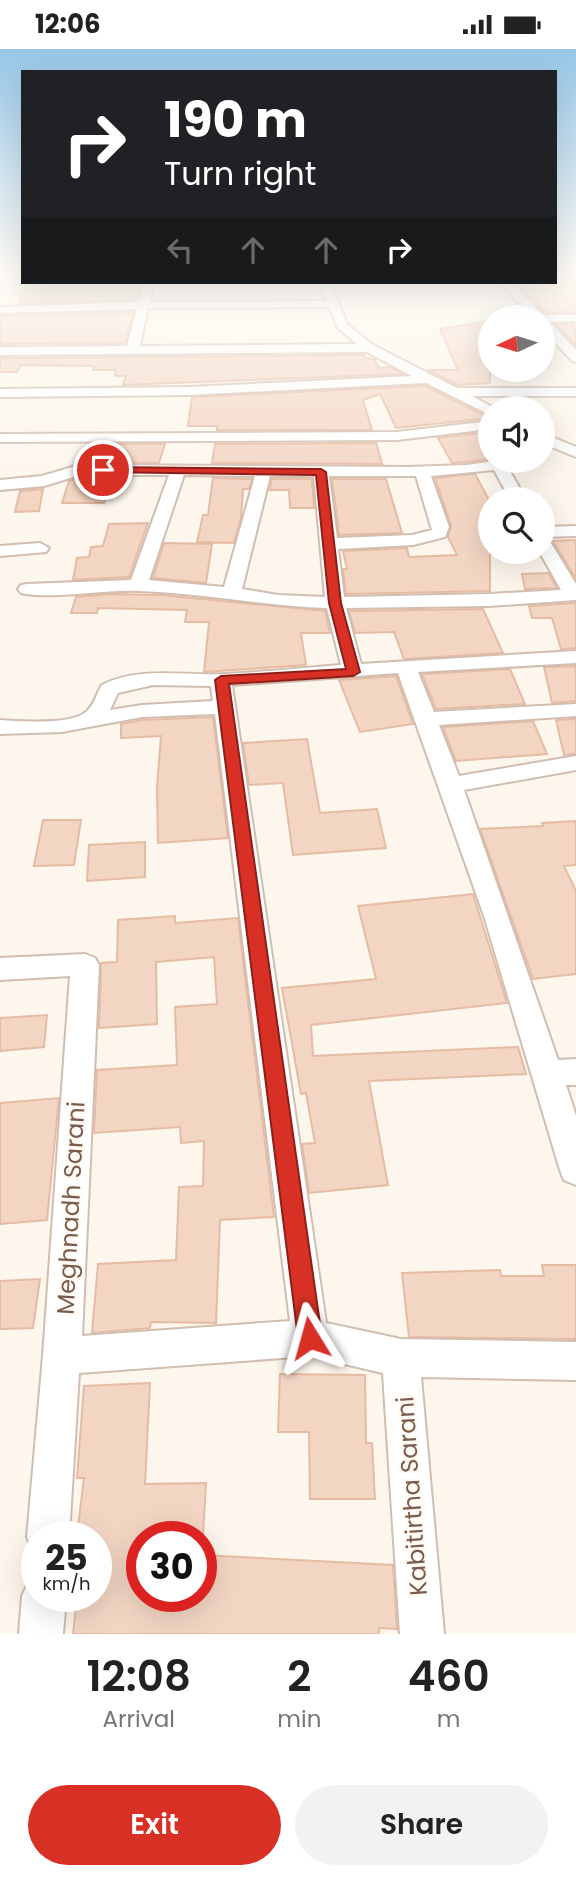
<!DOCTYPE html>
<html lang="en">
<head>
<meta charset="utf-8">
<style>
	body { margin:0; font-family:Poppins,sans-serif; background:#f2f2f2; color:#222; height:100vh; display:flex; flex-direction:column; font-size:26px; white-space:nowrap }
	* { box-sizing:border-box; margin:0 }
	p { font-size:23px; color:#767676 }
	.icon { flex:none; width:38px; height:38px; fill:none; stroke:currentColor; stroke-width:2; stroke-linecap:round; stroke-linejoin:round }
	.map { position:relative; height:1585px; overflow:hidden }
	.drawer { display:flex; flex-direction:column; background:#fff; flex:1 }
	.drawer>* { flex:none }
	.top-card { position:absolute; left:21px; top:21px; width:536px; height:214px; border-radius:0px; box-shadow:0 7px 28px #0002; background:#202124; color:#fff; overflow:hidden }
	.needle { width:46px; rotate:266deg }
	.controls { position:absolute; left:478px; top:256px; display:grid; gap:14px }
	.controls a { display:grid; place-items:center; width:77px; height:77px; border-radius:50%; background:#fff; box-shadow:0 7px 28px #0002; font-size:35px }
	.speed { position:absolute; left:21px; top:1472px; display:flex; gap:14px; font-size:35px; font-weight:700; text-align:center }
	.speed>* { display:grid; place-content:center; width:91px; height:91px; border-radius:50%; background:#fff; box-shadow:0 7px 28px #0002; line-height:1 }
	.speed small { font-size:18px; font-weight:400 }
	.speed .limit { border:10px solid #d22; background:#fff; color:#111 }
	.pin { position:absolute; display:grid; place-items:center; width:60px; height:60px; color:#fff; margin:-30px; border:4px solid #fff; border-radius:50%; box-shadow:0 2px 7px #0007 }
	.me { position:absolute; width:77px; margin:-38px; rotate:352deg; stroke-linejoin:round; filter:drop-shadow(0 0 5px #0008) }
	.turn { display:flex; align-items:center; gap:24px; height:147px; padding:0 28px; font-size:32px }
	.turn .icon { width:91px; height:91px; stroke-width:2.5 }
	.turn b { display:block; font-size:49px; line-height:60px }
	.lanes { display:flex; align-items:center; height:66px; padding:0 28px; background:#0003; justify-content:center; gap:35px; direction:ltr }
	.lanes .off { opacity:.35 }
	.eta { display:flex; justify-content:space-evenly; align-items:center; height:119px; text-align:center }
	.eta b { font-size:42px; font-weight:600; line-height:49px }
	.button { display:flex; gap:14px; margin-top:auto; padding:14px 28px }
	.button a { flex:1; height:80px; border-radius:42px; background:#d93025; color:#fff; font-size:28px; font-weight:600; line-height:80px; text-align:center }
	.button a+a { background:#f2f2f2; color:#222 }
	.status { display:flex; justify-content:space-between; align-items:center; height:49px; padding:0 35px; background:#fff; direction:ltr }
	.status svg { height:19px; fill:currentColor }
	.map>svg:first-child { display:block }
</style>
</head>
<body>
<div class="status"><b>12:06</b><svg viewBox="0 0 49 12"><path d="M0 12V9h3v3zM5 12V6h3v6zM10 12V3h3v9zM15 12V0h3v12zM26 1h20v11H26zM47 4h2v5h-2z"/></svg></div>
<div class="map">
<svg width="576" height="1585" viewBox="0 0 576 1585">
	<rect width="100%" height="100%" fill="#fdf6ec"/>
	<path fill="#f3d5c3" stroke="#e6bba3" stroke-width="2" d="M28,233H139L137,239H140L137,250L19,255Z
		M514,233H576V263H545Z
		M134,263L125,294L0,295V267Z
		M490,272V334L458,336L428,321H458L440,280Z
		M556,275H574L576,296H575Z
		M364,306L365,309L374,310L379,319L390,318L402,325L123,336L126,327H115L116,321H93L94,317L21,316L17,323H0V309Z
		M425,337L490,369L396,379L380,345L363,351L372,381H217V377H188L192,348Z
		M490,383V398L488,399L490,410L466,413L452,414L438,389Z
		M376,394L382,415L212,414L215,395Z
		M105,395H165L159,414L85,413L90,398H104Z
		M475,425L490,453V542L346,545L343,520H347L343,502L407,499L409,508L457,506L448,488L451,477L435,429Z
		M80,429H110L104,454H62L69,432Z
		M213,429L252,430L249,440H243L241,469L234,494L197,493L203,466H208Z
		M272,430H312L314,459H290L289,441H269Z
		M332,430H386L402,484L339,486Z
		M43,440L39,462L15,463L20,442Z
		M148,474L129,528L73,531L77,509L89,508L91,498L103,497L109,475Z
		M576,491V530L553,492Z
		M164,494L212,495L206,534L153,529Z
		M548,524L557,539L525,540L522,525Z
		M111,545L162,546L325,562L330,584H301L306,616L204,623L209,573H185L187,561L98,559L97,564H71L76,548Z
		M576,554V599L561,600L552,569H532L529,557Z
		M483,560L503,604L404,610L394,583L355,584L349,562Z
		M576,617V652L552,654L544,618Z
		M510,620L525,655L436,660L422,625Z
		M396,627L413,675L360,683L339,631Z
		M213,668L228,789L158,794L157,739L161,687L121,689V675L142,671Z
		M576,670V705L564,706L556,671Z
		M533,672L547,705L456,712L443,678Z
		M307,690L320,764L377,760L386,799L293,806L283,734L249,736L243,694Z
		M43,771H81L74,816L34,817Z
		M576,772V816L564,817L576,842V925L533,930L480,780L543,777L542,774Z
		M145,793V828L87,832L89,796Z
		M473,845L507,954L311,976L313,1007L518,998L526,1025L369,1032L388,1136L309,1144L302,1095L315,1094L306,1044L301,1045L282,939L376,930L358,857Z
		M175,867V874L238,869L274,1168L220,1171L216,1274L151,1273L150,1279L92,1284L98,1215L176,1211L179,1138L203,1137L204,1092L181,1094L180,1078L94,1084L97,1021L177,1016L175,958L217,955L214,908L156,913L157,975L99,979L101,914L117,913L118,871Z
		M47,966L44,998L0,1002V969Z
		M59,1049L47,1171L0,1175V1054Z
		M542,1216H576V1290L409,1288L402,1224L500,1221L501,1227H544Z
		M40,1230L33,1279L0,1280V1232Z
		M280,1325L365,1326L366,1394H372L375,1450H310L309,1383H278Z
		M150,1334L145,1435L206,1434L203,1485H142V1547H201V1506L393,1516L397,1580L379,1579V1585H73L77,1547H96V1486H77L84,1429H77L84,1337Z"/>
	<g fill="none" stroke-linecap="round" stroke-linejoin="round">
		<g stroke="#d1beb0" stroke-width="4">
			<path id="street" d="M144,233H154L150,253L327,252L320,233H330L347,275L373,296L457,339H576V347H472L494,359H490V366L426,334L189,346L0,348V340L189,338L412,327L367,303L0,306V298L127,297L137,260L0,264V258L139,253ZM329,258L338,279L357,295L140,297L148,259Z
				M499,233H510L544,266H576V272L550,273L576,301V313L572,312L542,279V268H532Z
				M490,372V380L397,391L0,393V385L397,383Z
				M542,384L576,398V408L542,394Z
				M501,411H541L534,416L508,419L526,450H510L494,421L431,427L449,478L445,488L413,496L338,500L344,548L489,545L561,541L539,502H542V478L576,477V487L543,488L548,489L576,535V551L489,557L346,559L361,615L576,602V614L418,623L434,663L576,655V667L439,676L459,727L576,707V721L464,741L558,1011L576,1010V1036H566L576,1067V1136L564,1131L560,1121L484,867L398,624L232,636L326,1274L401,1290L576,1293V1331L421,1328L444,1585H400L383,1324L310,1307L79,1324L69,1488H37V1504L33,1503L27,1488L43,1307L70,927L0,931V909L85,905L95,909L99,916L82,1287L290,1272L215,665L142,668L62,683L0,685V671C21,672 74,677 88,661C95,654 97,643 102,636C139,617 183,627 223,625C263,623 302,619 341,616L327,559C264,557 202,544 139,542C106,540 50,551 21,544L18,540L21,536L27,535L131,531L169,426H80L44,437L0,441V431L42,427L79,416L408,418L466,416ZM184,426L255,427L224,538L149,531ZM270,427H314L325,548L278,546L242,540ZM329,427H416L432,481L412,486L337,489ZM153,636L211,637L213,652L142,656L110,661L118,644Z
				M40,494L49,499L46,503L0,507V497Z
				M37,1528V1547H66L63,1585H19L22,1547L29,1532Z"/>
		</g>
		<use href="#street" fill="#fff" fill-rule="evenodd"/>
	</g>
	<linearGradient id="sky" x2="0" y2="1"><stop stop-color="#97c7e8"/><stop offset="0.5" stop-color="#fefbf6"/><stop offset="1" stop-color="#fefbf6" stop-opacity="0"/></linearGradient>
	<rect width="576" height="442" fill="url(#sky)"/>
	<path fill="#d93025" stroke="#8d1f18" stroke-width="2" d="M103,418L321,420L326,423L341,554L360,623L353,627L229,635L322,1289L319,1298L310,1301L302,1298L298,1289L215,631L221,627L346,620L329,554L316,426L100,423V419Z"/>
	<g text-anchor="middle" stroke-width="5" stroke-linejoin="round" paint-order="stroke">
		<g font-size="24" fill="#7a5c4d" stroke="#fffaf3">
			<text transform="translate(71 1159) rotate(-87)" y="8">Meghnadh Sarani</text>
			<text transform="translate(412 1447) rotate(-94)" y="8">Kabitirtha Sarani</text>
		</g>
	</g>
</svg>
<div class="controls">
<a><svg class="needle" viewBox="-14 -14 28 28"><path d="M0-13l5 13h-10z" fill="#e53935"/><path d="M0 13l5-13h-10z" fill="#767676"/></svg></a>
<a><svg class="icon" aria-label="sound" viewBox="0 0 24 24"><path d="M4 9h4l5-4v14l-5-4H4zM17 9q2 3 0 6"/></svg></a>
<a><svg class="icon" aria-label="search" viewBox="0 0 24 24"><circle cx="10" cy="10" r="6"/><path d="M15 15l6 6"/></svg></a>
</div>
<div class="speed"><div>25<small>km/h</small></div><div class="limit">30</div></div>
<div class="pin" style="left:103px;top:421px;background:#d93025"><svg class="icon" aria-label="arrive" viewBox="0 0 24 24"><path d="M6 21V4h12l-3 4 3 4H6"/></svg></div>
<svg class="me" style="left:310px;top:1289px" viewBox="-20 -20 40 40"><path d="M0-17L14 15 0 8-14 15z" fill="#d93025" stroke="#fff" stroke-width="4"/></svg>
<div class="top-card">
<div class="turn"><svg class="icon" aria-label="right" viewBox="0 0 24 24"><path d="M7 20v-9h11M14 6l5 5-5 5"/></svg><div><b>190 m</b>Turn right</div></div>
<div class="lanes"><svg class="icon off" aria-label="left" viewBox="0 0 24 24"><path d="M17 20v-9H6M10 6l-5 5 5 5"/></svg><svg class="icon off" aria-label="ahead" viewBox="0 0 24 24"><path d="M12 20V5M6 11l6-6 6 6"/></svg><svg class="icon off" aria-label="ahead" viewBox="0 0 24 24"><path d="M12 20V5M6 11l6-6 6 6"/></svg><svg class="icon" aria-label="right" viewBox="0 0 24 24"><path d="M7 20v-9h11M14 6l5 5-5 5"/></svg></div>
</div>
</div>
<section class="drawer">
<div class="eta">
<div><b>12:08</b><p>Arrival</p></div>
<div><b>2</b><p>min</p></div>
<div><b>460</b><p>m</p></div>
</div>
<div class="button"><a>Exit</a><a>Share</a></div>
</section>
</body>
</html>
